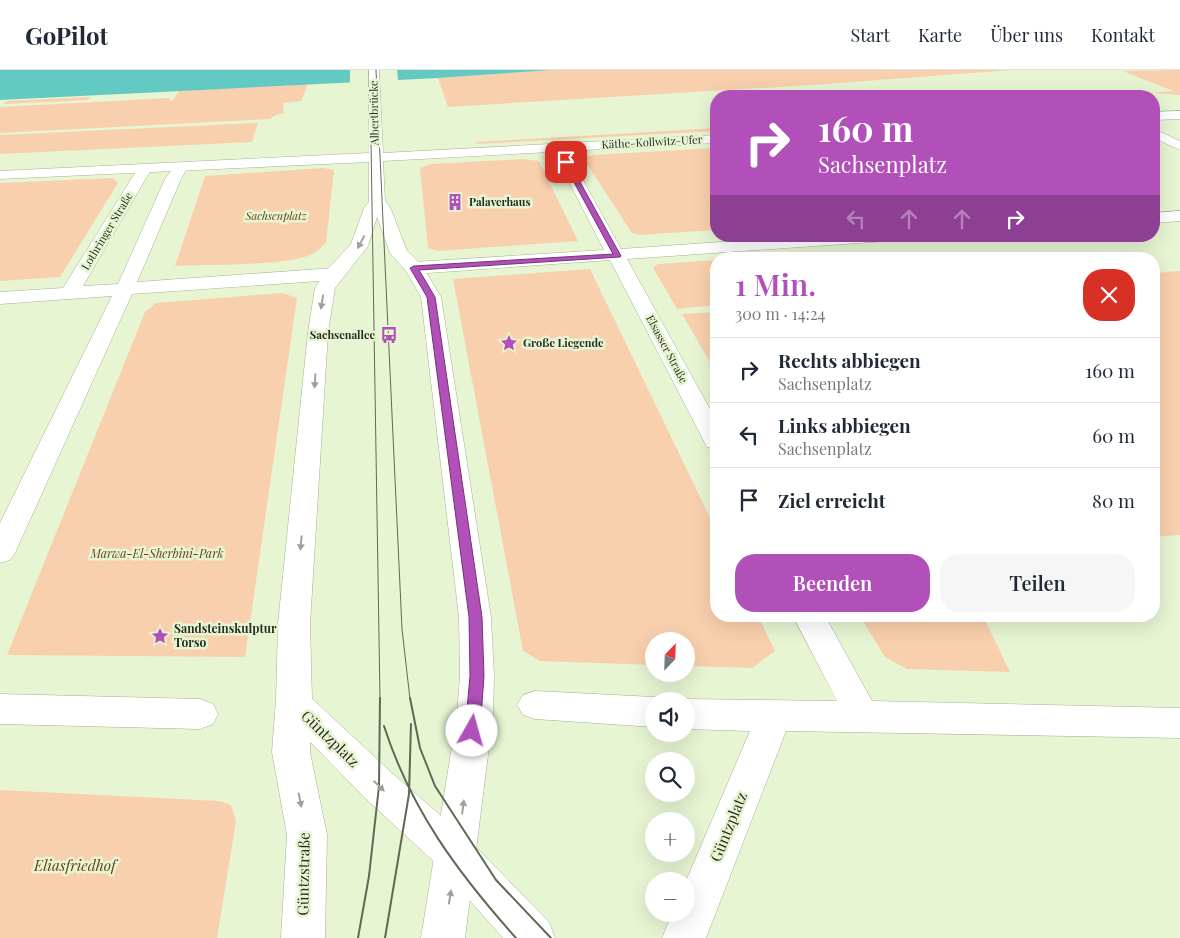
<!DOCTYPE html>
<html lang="de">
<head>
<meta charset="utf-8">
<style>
	body { margin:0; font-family:"Playfair Display",serif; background:#f6f6f7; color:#1f2937; height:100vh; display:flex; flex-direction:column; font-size:19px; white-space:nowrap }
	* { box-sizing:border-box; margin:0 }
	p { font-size:16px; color:#747a83 }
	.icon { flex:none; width:28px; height:28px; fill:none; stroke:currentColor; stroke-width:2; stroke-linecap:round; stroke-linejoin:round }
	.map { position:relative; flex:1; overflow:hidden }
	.details { position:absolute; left:710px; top:182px; width:450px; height:370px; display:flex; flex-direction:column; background:#fff; border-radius:20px; box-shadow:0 5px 20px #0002 }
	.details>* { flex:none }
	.guide { position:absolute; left:710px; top:20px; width:450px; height:152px; border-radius:20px; box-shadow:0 5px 20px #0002; background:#b150b8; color:#fff; overflow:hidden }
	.needle { width:32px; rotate:23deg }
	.controls { position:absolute; left:645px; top:562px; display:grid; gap:10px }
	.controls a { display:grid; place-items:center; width:50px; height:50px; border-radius:50%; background:#fff; box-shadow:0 5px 20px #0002; font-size:25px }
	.pin { position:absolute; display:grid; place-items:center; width:42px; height:42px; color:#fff; margin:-21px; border-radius:10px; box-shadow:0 2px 8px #0006 }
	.me { position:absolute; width:55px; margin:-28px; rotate:7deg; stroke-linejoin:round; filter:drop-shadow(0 0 4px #0008) }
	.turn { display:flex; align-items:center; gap:18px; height:105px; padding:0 25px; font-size:22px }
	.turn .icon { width:65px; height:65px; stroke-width:2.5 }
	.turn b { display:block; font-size:35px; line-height:42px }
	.lanes { display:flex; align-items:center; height:48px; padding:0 25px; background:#0003; justify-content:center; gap:25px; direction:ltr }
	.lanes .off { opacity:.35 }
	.round { display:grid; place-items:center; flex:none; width:52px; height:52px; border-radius:20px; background:#f6f6f7 }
	.head { display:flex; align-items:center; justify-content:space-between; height:85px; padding:0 25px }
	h1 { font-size:30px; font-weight:600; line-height:38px; color:#b150b8 }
	.primary-button { display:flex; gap:10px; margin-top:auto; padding:10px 25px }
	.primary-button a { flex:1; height:58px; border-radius:20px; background:#b150b8; color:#fff; font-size:20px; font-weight:600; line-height:58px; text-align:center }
	.primary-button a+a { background:#f6f6f7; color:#1f2937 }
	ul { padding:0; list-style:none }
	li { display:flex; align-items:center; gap:15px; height:65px; padding:0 25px; border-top:1px solid #e0e1e3 }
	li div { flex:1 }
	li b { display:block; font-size:19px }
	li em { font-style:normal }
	header { display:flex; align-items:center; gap:30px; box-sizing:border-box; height:70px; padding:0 25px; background:#fff; border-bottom:1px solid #e0e1e3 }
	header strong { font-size:24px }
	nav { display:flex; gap:28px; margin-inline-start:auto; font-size:18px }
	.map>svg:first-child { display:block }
</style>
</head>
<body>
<header>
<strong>GoPilot</strong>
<nav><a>Start</a><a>Karte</a><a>Über uns</a><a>Kontakt</a></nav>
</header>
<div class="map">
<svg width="1180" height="868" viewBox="0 0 1180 868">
	<rect width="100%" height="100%" fill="#e7f5d3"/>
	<path fill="#f9d0ad" d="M552,0H1012L826,14L448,37L438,8Z
		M1180,0V25L1152,23L1173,21L1123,1Z
		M308,14L301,31L283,33L284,43L276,45L269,49L0,63V37L170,28V31L173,30L179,21Z
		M91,27L88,30L3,34L7,31Z
		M258,53L252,72L0,84V65Z
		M716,58V61L477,74L476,72Z
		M716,78V160L639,165L632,163L585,91L587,87L593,85Z
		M522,89L539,91L578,171L438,181L428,178L420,98L431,94Z
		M323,98L334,100L326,173C322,176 318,181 314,183C291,197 205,194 175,196L205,106Z
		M112,108L118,113L60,207L0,211V113Z
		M716,190V235L677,239L653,198L658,194Z
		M590,199L716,460V546H758L775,581L752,598L686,596V571H654V595L540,591L523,581L453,209Z
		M1180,201V465L1154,467V203Z
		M282,223L297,228L245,587L7,585L145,242L156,233Z
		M716,242V293L711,294L682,244Z
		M860,546H983L1010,602L907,599L885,587Z
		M0,720L219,731L231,735L236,751L217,868H0Z"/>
	<path fill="#63cac3" d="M0,0H552L438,8L0,30Z"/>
	<path fill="#e7f5d3" d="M350,0H397L398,10L403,12L345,15L350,13Z"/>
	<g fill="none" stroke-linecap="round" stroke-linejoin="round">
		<g stroke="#a5b192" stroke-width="1">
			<path id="minor" d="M1154,59L1180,71V80L1154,68Z
				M558,73L565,77L621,179L806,166H895L893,170L887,171L627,189L716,350V379L707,377L610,190L414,204L407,202L405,198L407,194L414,192L604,180L551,77Z
				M181,93L186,94L188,97L181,109L137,212L334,198L341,200L343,204L341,208L334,210L132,224L15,483L10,490L0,493V453L112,226L0,234V222L63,218L140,95H150L152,98L83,216L118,214L165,109L176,94Z
				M1180,141V151L1154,153V143Z
				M793,546H825L872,631L1180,638V668L786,661L706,868H662L672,844H686V811L750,661L686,659V631H680L686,629L837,631Z
				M294,619L306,623L393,704L470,771L549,852L555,868H503L442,799L365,728L282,643L276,633L282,623Z
				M535,621L654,627L666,631H654V657L535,649L523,645L517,635L523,625Z
				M0,624L200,629L213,634L218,644L213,654L200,659L0,654Z"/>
		</g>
		<g stroke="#a5b192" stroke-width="1">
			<path id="major" d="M369,0H379L383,83L716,65V73L383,91L385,131L390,137L407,181L421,194L441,227L491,547L494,606L493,645L465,868H421L457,645L460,606L459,547L421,227L406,201L390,183L377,147L368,176L335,218L328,262L310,554L312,630L310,682L327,765L325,868H281L287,765L272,682L276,630L278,554L308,262L315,218L327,200L351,174L364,138L369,132V92L0,109V101L369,83Z
				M1180,41V49L1154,50V42Z"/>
		</g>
		<use href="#minor" fill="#fff" fill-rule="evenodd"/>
		<use href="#major" fill="#fff" fill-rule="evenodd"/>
		<path stroke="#616956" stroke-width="1" d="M376,0L402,559L410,629
			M371,72L380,629"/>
		<path stroke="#616956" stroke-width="2" d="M410,628L420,678L435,716L496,810L551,868
			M384,656C411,740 458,803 516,868
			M358,868L369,806L379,716L380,628
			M385,868L409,724L411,654"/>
	</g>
	<defs><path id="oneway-solid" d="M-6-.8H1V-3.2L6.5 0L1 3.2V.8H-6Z" transform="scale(1.25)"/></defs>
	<g fill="#9fa19c">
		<use href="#oneway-solid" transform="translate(361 172) rotate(118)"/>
		<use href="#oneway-solid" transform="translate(322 232) rotate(99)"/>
		<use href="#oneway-solid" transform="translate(315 311) rotate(94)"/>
		<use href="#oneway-solid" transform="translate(301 473) rotate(95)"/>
		<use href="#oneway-solid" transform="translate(379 716) rotate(44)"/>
		<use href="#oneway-solid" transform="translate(300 730) rotate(79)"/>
		<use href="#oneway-solid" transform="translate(463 737) rotate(-83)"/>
		<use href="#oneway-solid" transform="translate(450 827) rotate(-81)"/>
	</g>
	<path fill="#b150b8" stroke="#733478" d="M566,90L569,92L621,186L620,187L419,200L435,227L482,547L484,606L480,661L478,666L472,668L467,666L465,661L470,606L469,547L427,227L410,198L414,196L613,184L563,92Z"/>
	<defs>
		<g id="building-bare" transform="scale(1.35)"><path d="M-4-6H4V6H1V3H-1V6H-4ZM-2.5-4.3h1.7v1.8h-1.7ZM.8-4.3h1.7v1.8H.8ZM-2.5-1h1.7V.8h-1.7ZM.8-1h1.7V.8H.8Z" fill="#b150b8" stroke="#e7f5d3" stroke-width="2.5" paint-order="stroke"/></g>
		<g id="bus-bare" transform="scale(1.35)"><path d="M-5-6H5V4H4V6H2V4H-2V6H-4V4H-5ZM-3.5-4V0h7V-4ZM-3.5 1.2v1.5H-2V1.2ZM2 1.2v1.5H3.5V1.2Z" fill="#b150b8" stroke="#e7f5d3" stroke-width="2.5" paint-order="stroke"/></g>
		<g id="sight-bare" transform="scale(1.35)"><path d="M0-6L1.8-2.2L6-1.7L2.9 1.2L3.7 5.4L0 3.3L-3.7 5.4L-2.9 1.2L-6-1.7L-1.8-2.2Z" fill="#b150b8" stroke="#e7f5d3" stroke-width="2.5" paint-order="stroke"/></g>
	</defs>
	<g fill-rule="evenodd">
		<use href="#building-bare" x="455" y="132"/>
		<use href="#bus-bare" x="389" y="265"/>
		<use href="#sight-bare" x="509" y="273"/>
		<use href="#sight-bare" x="160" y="566"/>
	</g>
	<g text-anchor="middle" stroke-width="5" stroke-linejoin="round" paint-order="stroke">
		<g font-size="11" fill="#292e22" stroke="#e7f5d3">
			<text transform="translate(374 43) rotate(-91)" y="4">Albertbrücke</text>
			<text transform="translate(652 72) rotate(-3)" y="4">Käthe-Kollwitz-Ufer</text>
			<text transform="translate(107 161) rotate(-59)" y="4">Lothringer Straße</text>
			<text transform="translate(667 279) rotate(62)" y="4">Elsasser Straße</text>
		</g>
		<g font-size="11" font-weight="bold" fill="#292e22" stroke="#e7f5d3" text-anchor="start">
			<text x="469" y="136">Palaverhaus</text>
			<text x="375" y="269" text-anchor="end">Sachsenallee</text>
			<text x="523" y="277">Große Liegende</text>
		</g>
		<g font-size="11" font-style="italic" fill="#673f1a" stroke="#e7f5d3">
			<text x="276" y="150">Sachsenplatz</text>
		</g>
		<g font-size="12" font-style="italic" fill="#673f1a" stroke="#e7f5d3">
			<text x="157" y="488">Marwa-El-Sherbini-Park</text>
		</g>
		<g font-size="12" font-weight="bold" fill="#292e22" stroke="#e7f5d3" text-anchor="start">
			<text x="174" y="563">Sandsteinskulptur<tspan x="174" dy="14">Torso</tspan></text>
		</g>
		<g font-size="15" fill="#292e22" stroke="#e7f5d3">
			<text transform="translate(330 669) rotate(44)" y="5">Güntzplatz</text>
			<text transform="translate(729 757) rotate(-68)" y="5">Güntzplatz</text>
			<text transform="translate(304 804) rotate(-89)" y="5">Güntzstraße</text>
		</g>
		<g font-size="15" font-style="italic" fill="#673f1a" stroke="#e7f5d3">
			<text x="75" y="801">Eliasfriedhof</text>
		</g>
	</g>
</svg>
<div class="controls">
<a><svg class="needle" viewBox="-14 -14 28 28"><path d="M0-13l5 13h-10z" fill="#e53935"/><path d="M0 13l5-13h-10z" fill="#747a83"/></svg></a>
<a><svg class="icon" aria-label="sound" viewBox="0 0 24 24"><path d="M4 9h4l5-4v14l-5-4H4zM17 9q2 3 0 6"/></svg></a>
<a><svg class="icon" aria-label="search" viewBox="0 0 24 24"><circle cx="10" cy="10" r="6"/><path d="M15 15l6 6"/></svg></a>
<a>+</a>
<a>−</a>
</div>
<div class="pin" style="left:566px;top:92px;background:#d93025"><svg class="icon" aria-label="arrive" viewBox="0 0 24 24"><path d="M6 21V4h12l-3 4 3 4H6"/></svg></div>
<svg class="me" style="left:472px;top:661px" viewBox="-20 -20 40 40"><circle r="19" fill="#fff"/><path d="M0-13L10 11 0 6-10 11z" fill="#b150b8"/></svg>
<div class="guide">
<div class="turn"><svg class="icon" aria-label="right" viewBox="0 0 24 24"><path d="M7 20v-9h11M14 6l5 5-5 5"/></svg><div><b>160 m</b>Sachsenplatz</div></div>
<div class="lanes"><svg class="icon off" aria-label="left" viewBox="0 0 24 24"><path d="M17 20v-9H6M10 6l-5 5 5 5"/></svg><svg class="icon off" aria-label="ahead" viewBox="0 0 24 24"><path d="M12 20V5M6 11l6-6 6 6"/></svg><svg class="icon off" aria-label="ahead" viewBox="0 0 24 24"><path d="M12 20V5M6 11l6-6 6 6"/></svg><svg class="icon" aria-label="right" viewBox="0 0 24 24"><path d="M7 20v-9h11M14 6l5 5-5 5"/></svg></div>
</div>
<section class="details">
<div class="head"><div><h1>1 Min.</h1><p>300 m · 14:24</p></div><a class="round" style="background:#d93025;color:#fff"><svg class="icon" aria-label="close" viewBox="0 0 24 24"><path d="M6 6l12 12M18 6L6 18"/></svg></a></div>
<ul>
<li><svg class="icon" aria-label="right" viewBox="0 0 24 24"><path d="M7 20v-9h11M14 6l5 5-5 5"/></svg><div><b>Rechts abbiegen</b><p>Sachsenplatz</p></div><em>160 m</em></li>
<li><svg class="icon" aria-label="left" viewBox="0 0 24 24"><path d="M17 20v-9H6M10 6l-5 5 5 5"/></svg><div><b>Links abbiegen</b><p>Sachsenplatz</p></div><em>60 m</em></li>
<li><svg class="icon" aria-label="arrive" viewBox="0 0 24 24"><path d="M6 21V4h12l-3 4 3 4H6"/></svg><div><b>Ziel erreicht</b></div><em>80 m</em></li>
</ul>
<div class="primary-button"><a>Beenden</a><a>Teilen</a></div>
</section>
</div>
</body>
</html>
